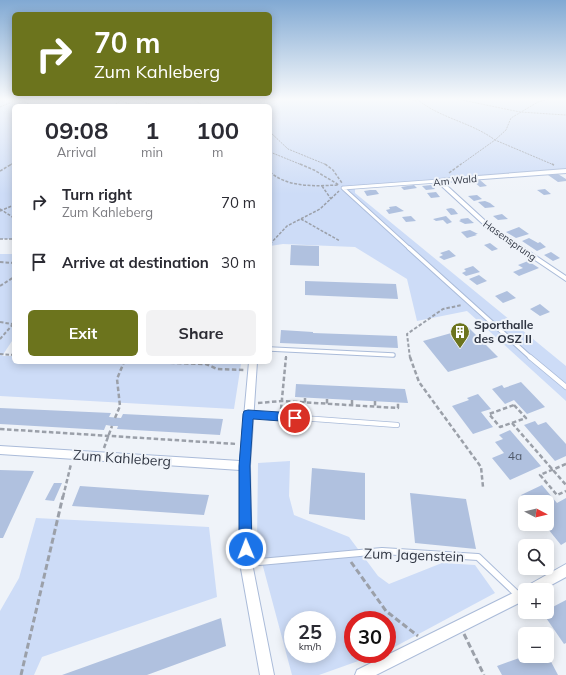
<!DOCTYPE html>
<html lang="en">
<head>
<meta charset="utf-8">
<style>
	body { margin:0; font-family:Mulish,sans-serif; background:#f2f2f3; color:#2b2b33; height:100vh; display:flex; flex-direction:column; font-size:15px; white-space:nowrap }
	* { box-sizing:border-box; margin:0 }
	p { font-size:13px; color:#7c7c81 }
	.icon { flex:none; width:22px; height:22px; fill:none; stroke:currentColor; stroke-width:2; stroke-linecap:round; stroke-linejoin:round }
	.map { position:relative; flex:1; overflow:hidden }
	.details { position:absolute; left:12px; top:104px; width:260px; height:260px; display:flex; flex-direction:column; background:#fff; border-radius:6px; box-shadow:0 2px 10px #0003 }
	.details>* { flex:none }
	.top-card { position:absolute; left:12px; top:12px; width:260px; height:84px; border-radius:6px; box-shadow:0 2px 10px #0003; background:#6c741d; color:#fff; overflow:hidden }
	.needle { width:26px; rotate:97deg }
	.controls { position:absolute; left:518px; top:495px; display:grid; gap:8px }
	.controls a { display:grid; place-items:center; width:36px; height:36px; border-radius:6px; background:#fff; box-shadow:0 2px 10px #0003; font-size:20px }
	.speed { position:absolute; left:284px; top:611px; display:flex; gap:8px; font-size:20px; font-weight:700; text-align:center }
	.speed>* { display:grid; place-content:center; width:52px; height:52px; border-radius:50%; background:#fff; box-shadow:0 2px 10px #0003; line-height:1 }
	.speed small { font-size:10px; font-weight:400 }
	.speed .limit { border:6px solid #d22; background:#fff; color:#111 }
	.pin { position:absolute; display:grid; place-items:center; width:34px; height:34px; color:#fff; margin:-17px; border:2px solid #fff; border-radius:50%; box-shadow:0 1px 4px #0007 }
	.me { position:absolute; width:44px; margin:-22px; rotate:359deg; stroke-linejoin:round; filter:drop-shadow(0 0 3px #0008) }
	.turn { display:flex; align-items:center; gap:14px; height:84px; padding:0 16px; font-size:18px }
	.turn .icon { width:52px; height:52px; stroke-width:2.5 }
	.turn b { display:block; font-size:28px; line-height:34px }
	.eta { display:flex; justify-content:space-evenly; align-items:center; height:68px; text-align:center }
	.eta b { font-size:24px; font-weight:700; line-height:28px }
	.primary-button { display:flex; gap:8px; margin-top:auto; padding:8px 16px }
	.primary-button a { flex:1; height:46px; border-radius:6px; background:#6c741d; color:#fff; font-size:16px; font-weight:700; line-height:46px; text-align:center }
	.primary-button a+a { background:#f2f2f3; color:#2b2b33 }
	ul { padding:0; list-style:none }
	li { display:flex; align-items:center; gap:12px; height:60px; padding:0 16px }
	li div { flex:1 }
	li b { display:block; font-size:15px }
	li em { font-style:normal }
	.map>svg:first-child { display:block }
</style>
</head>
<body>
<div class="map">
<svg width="566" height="675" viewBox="0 0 566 675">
	<rect width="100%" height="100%" fill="#eff3f9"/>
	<path fill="#cddcf7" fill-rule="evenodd" d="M0,99H566V169L355,187V193L566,366V401L467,311L417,321L407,279L355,247L283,244L270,246V106H14V239H0Z
		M0,254H14V338L2,356H14V362H177L241,364L234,409L0,396Z
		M290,461L289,496L294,515L349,537L378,576L389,584L442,563L475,565L495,593L387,651V620H353V654H378L319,675H292L257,544L258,463ZM293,620H327V654H293Z
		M36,518L209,527L217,597L42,657L34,675H0V611L19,578Z"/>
	<path fill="#b0c1df" d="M558,174L566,179V181L558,182L548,175Z
		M480,180L487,186L480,187L473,181Z
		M414,185L417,188L404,190L401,187Z
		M431,185L435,189L426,190L422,186Z
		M545,189L551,194L544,195L537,190Z
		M370,190H376L379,194L367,196L364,191Z
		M436,192L440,197L431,198L427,193Z
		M477,195L482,199L474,201L468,196Z
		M485,201L490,203L495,207L485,208L478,202Z
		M396,206L404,211L389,214L386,210L390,209L389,207Z
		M451,208L454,209L458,214L451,215L446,209Z
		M502,214L508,219L498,220L493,216Z
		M411,216L416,221L406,222L402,217Z
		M446,216L452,222L447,224L443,220L436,221L433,219Z
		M468,218L474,223L465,224L459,221L461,220L460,219Z
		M519,227L529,234L516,238L506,232Z
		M470,230L478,234H475L477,235L467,238L461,232Z
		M529,238L538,243L540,242L546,247L537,251L522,241Z
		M490,243L498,249L492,251L484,245Z
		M291,245L319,246V266L290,265Z
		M449,250L456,256L444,260L439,257L443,255L440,253Z
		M551,252L560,258L553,261L544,255Z
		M528,261L539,268L519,276L513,272L523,268L518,265Z
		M473,266L480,272L466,276L462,273L466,271L464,269Z
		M479,275L487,281L477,285L469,279Z
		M305,281L396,284L398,299L305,295Z
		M507,291L516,298L503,303L495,296Z
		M540,304L550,312L540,316L530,309Z
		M469,328L498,357L448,372L423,341Z
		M281,330L313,332V333L397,336L398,348L280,343Z
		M521,382L545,407L527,414L514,400L505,404L492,389L502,385L504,388Z
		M296,384L405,389L408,403L295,397Z
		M478,394L491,409L481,412L493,427L473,434L452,406L469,400L467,398Z
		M0,408L111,413L109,417L121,418L123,414L223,419L220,435L117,429L118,426H112L106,425L104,430L0,424Z
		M535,421L538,425L546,422L566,444V456L555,461L524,425Z
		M510,430L541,466L510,480L492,458L504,453L495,442L503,439L499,435Z
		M312,468L365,473V520L309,514Z
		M0,470L34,471L3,538H0Z
		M54,483H62L54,501L45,500Z
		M542,485L557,503L566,498V542L561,545L544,524H547V502H527L521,495Z
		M80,486L193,494L209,495L204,515L72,506Z
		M410,493L466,499L476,549L415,543Z
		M566,600V643L564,644L542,612H547V610Z
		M221,618L226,646L147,675H62Z
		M525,656H548L558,675H502L497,666Z"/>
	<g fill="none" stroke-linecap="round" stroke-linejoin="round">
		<g stroke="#aabbd9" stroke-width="4.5">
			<path id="lane-far3" d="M343,188L410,249
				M343,188L439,181"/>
		</g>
		<g stroke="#aabbd9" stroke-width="5.5">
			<path id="lane-far2" d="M409,248L531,358
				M270,349L393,355"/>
		</g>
		<g stroke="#aabbd9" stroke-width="6">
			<path id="lane-far1" d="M530,357L566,387
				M248,414L397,425"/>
		</g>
		<g stroke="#aabbd9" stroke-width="8">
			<path id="lane" d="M248,563L382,551L478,557L518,595"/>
		</g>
		<g stroke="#aabbd9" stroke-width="2">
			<path id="street" d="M566,169V173L443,182L490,225L566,276V281L486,227L436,181L439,179Z
				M249,362H257L250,466L252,563L274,675H260L240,563V470L0,454V446L240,461Z
				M566,564V577L542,590H525V600L376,675H355L357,670L525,587Z"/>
		</g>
		<path stroke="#9ba0a9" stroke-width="1" stroke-dasharray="2 1" stroke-linecap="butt" d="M19,99L33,106
			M117,99L134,106
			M137,99L154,106
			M192,99L204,106
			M409,99L417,101
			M417,99C439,118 471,122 495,140L460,165
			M457,99L520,112L566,115
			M548,99L538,102L511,118L506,130L495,140L554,165
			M113,106L120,101
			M261,106L278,99
			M0,107L19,99
			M270,132L288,149L327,165
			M270,152L302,165
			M10,165L14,163"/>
		<path stroke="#9ba0a9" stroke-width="1.5" stroke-dasharray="3 1.5" stroke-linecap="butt" d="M300,164L314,170L339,185
			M325,164L333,170L342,183
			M552,164L554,165
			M0,171L12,164
			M270,172C288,188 316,186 338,185
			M449,173L461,164
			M322,186L331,199
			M0,209L14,218
			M0,211L14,205
			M301,219L340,241
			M0,239H14
			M270,244L287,226L320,209L339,191"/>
		<path stroke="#9ba0a9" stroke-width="2" stroke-dasharray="3.5 2" stroke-linecap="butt" d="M0,262L14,263
			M0,286L14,277
			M0,322L12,324
			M0,339L14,323
			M0,354L14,355
			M286,358V356
			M410,358L407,334L443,309L462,305"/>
		<path stroke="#9ba0a9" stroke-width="2.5" stroke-dasharray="4.5 2.5" stroke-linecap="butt" d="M410,357L419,382L481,467L483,487
			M142,362L206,364L217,369L244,370
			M305,398V403
			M327,399V404
			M352,400V405
			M375,401V406
			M258,403L282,401L398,408V403
			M514,405L526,418L500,427L489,414Z
			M281,409L286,357
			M115,418L120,406L117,379L124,362
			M512,423L566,485
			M0,429L237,444
			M104,448L112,426
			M566,464L540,475L557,495L566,491
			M63,497L71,464"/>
		<path stroke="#9ba0a9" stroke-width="3" stroke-dasharray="6 3" stroke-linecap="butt" d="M351,562L386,611L418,636
			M464,634L484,675
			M21,675L63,496"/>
		<use href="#lane-far3" stroke="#fff" stroke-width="3"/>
		<use href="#lane-far2" stroke="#fff" stroke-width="3.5"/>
		<use href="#lane-far1" stroke="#fff" stroke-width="4.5"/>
		<use href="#lane" stroke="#fff" stroke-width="6"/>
		<use href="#street" fill="#fff" fill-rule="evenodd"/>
	</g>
	<linearGradient id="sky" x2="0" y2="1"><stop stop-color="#81a9d3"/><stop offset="0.51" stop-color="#f8fafc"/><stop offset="1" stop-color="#f8fafc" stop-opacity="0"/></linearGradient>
	<rect width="566" height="194" fill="url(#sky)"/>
	<path fill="#1a73e8" stroke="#114b97" d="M248,410L295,413L299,415L300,418L299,421L295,422L253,419L250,466L252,549L250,554L246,556L241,554L239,549V466L243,414L244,411Z"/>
	<defs>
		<g id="building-pin" transform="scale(1)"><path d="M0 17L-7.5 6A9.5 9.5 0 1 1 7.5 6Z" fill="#6c741d" stroke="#eff3f9"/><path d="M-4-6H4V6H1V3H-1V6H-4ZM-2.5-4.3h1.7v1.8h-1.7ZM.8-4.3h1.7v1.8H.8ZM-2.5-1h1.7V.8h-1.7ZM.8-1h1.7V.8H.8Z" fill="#fff"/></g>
	</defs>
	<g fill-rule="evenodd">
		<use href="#building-pin" x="460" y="332"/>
	</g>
	<g text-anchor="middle" stroke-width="4" stroke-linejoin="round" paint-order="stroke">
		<g font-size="10" fill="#303643" stroke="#eff3f9">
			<text transform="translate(455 180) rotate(-5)" y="4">Am Wald</text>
			<text transform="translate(510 240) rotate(35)" y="4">Hasensprung</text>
		</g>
		<g font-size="12" font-weight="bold" fill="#303643" stroke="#eff3f9" text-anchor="start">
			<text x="474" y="329">Sporthalle<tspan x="474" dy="14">des OSZ II</tspan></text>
		</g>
		<g font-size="12" fill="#50596a">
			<text x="515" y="460">4a</text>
		</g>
		<g font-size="14" fill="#303643" stroke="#eff3f9">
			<text transform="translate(122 458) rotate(4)" y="5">Zum Kahleberg</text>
			<text transform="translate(414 555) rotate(2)" y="5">Zum Jagenstein</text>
		</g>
	</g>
</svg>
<div class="controls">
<a><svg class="needle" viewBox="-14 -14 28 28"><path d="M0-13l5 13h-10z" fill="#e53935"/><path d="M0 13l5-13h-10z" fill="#7c7c81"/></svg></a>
<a><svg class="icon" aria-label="search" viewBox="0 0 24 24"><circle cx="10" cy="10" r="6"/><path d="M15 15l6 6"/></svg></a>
<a>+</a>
<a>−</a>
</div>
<div class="speed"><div>25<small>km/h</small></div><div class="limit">30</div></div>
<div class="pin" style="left:295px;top:418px;background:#d93025"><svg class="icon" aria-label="arrive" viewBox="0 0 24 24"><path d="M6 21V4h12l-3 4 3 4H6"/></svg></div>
<svg class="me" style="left:246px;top:549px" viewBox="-20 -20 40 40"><circle r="17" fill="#1a73e8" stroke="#fff" stroke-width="3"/><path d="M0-11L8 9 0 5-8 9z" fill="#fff"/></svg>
<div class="top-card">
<div class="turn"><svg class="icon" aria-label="right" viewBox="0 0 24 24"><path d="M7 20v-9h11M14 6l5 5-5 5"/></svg><div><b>70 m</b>Zum Kahleberg</div></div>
</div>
<section class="details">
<div class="eta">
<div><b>09:08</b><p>Arrival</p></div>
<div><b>1</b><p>min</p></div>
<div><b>100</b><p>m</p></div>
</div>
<ul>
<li><svg class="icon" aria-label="right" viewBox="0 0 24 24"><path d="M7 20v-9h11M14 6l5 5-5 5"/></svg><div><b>Turn right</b><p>Zum Kahleberg</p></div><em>70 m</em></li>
<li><svg class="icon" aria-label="arrive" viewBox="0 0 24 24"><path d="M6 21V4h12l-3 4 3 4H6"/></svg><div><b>Arrive at destination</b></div><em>30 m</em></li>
</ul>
<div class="primary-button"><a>Exit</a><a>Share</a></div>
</section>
</div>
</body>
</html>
